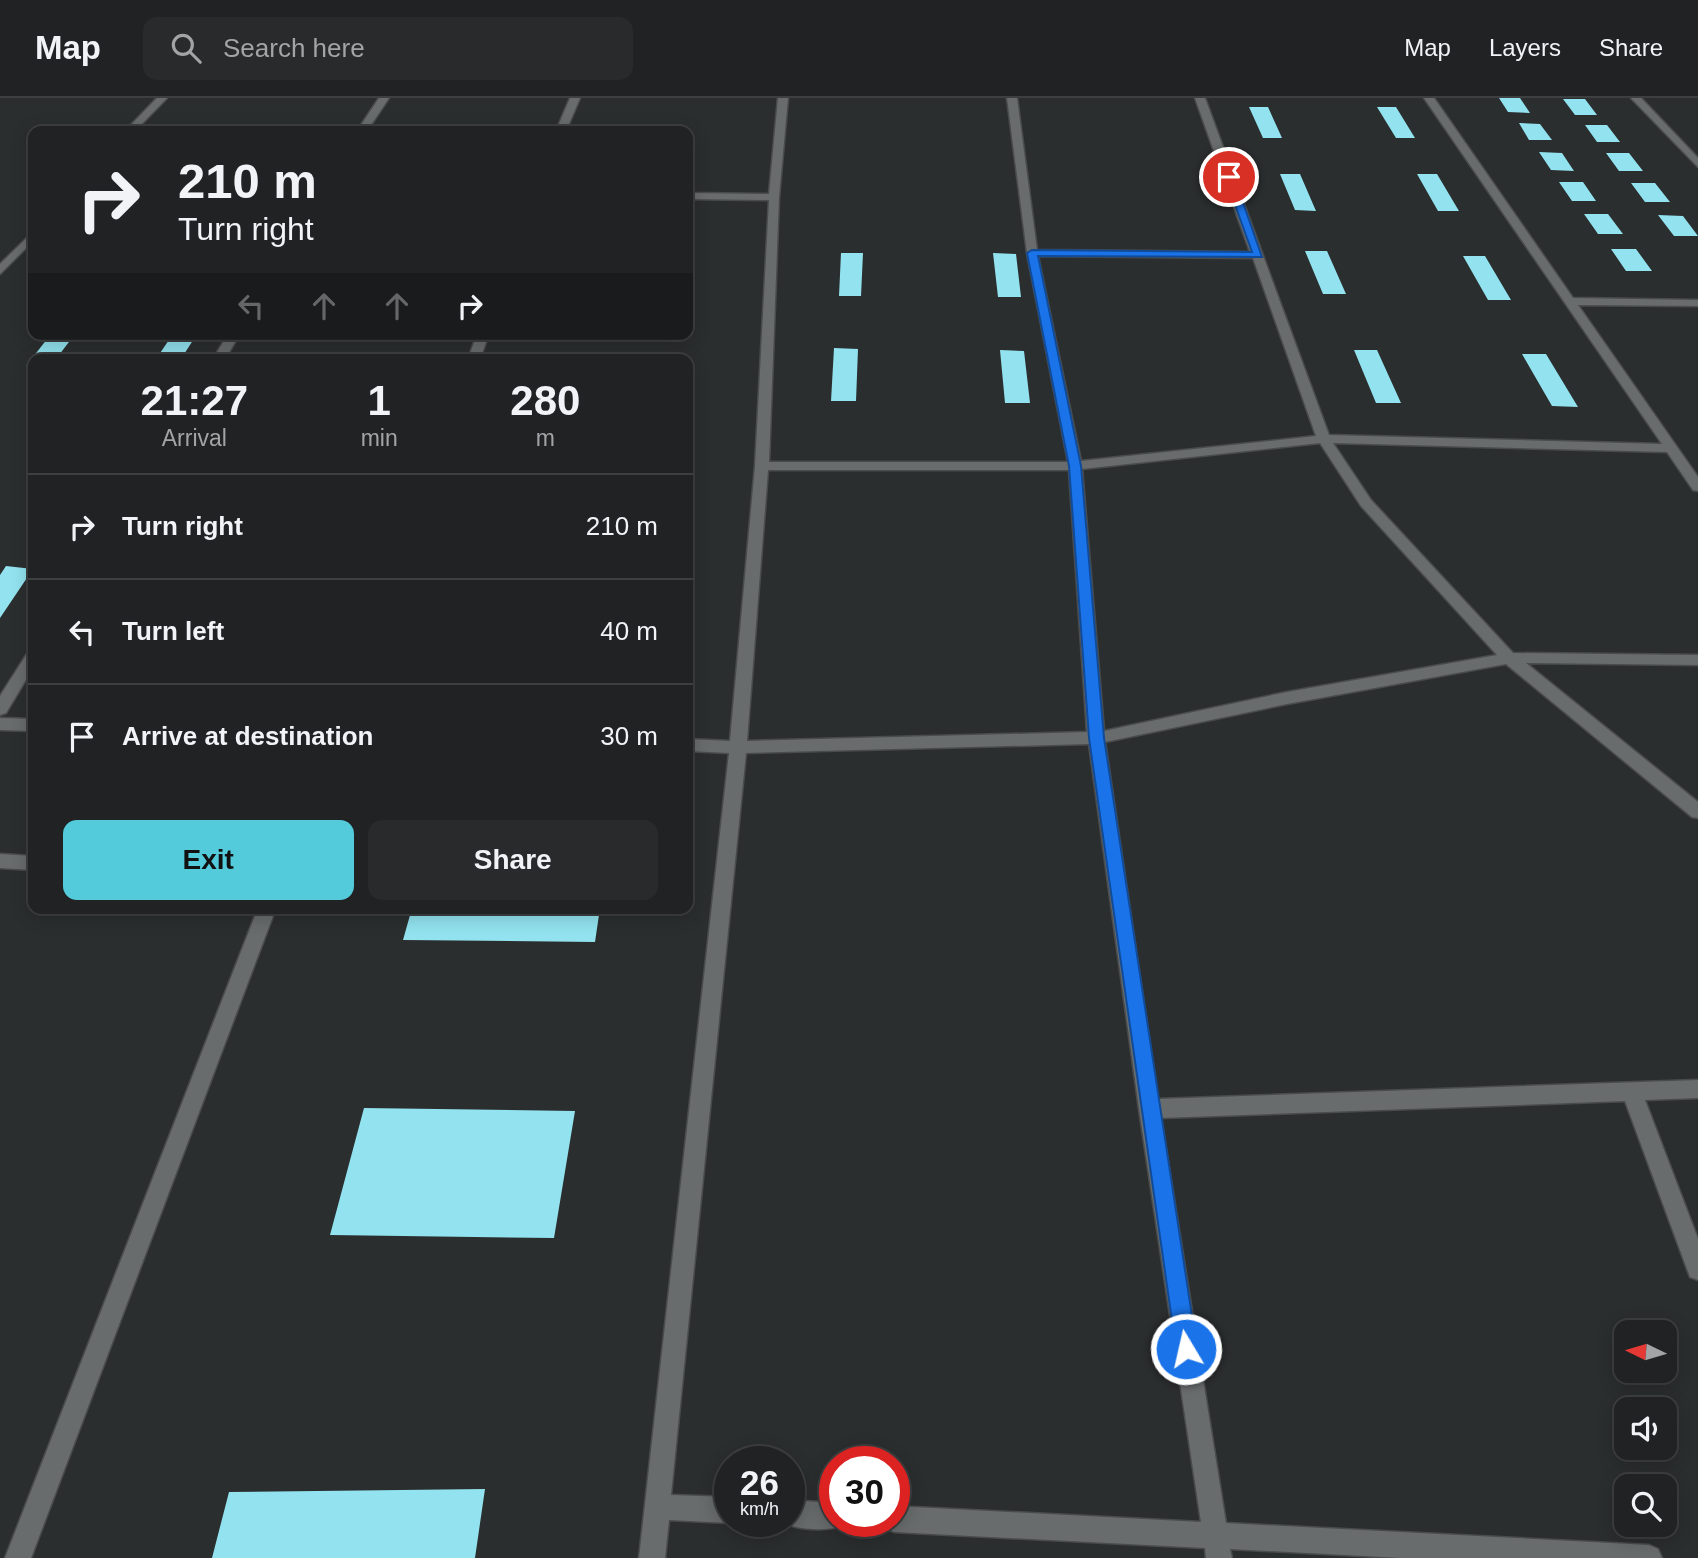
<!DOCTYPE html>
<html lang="en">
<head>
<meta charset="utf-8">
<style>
	body { margin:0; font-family:Helvetica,sans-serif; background:#282a2b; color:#f1f3f6; height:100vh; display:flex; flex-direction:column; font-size:26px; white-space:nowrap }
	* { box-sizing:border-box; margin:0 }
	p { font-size:23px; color:#a2a4a6 }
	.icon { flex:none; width:38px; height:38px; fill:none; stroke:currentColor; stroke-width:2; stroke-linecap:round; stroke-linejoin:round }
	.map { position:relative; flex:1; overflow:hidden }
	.sheet { position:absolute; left:28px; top:256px; width:665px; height:560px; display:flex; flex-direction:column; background:#202223; border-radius:14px; box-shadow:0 4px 18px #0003,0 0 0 2px #3d3f41 }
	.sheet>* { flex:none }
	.top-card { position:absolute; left:28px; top:28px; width:665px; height:214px; border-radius:14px; box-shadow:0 4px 18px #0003,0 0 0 2px #3d3f41; background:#202223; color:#f1f3f6; overflow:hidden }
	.needle { width:46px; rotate:275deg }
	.fabs { position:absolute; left:1614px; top:1222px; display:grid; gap:14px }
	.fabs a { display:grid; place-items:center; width:63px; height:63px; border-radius:14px; background:#202223; box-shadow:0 4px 18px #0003,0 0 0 2px #3d3f41; font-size:35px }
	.speed { position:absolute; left:714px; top:1348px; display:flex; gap:14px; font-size:35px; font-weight:700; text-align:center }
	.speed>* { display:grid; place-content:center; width:91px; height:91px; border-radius:50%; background:#202223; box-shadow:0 4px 18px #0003,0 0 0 2px #3d3f41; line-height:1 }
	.speed small { font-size:18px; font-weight:400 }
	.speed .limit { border:10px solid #d22; background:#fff; color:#111 }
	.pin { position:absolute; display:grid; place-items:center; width:60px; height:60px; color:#fff; margin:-30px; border:4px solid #fff; border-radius:50%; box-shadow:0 2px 7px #0007 }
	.me { position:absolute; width:77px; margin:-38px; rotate:351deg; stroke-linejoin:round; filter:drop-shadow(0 0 5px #0008) }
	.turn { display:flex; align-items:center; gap:24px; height:147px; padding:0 35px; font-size:32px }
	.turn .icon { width:91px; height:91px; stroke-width:2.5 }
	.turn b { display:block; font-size:49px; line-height:60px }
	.lanes { display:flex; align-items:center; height:66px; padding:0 35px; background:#0003; justify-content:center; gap:35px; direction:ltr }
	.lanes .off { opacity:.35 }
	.eta { display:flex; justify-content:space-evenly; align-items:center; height:119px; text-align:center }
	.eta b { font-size:42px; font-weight:800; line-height:49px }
	.action { display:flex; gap:14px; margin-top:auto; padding:14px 35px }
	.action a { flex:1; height:80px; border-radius:14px; background:#53cbdb; color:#111; font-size:28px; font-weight:800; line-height:80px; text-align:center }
	.action a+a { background:#282a2b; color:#f1f3f6 }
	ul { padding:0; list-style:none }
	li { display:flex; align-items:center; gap:21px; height:105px; padding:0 35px; border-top:2px solid #3d3f41 }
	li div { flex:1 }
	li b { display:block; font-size:26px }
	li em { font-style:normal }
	header { display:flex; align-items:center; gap:42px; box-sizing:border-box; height:98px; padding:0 35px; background:#202223; border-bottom:2px solid #3d3f41 }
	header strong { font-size:33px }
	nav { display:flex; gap:38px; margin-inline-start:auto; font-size:24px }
	.search { width:490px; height:63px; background:#282a2b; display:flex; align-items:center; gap:18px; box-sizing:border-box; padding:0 24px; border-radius:14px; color:#a2a4a6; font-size:26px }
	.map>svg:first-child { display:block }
</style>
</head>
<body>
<header>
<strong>Map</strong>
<div class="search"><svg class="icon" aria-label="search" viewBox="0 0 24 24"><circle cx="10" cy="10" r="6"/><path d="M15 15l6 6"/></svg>Search here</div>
<nav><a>Map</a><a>Layers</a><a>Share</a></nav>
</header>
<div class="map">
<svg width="1698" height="1460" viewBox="0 0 1698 1460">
	<rect width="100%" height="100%" fill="#2b2e2f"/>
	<path fill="#92e3ef" d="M1499,0H1520L1530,15L1508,14Z
		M1563,1H1585L1597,17H1575Z
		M1249,9H1268L1282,40H1263Z
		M1377,9H1396L1415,40H1396Z
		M1519,25L1540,26L1552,42H1529Z
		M1585,27H1607L1620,44H1597Z
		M1539,54L1562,55L1574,73L1551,72Z
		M1606,55H1629L1643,73H1619Z
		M1280,76H1300L1316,113L1295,112Z
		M1417,76H1437L1459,113H1438Z
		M1559,84H1583L1596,103H1572Z
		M1631,85H1655L1670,104H1645Z
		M1584,116H1608L1623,136H1598Z
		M1658,117L1683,118L1698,138H1674Z
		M1611,151H1636L1652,173H1626Z
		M1305,153H1327L1346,196H1323Z
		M841,155H863L861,198H839Z
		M993,155L1016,156L1021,199H998Z
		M1463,158H1485L1511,202H1488Z
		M51,236H75L56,261H33V268H26Z
		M173,236H197L181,261H156Z
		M834,250L858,251L856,303H831Z
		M1000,252L1024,253L1030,305H1005Z
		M1354,252H1377L1401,305H1376Z
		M1522,256H1546L1578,309L1552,308Z
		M6,468L33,471L0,520V477Z
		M412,810H600L595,844L403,842Z
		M364,1010L575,1013L554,1140L330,1137Z
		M485,1391L475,1460H212L229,1394Z"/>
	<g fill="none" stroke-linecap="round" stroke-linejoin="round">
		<g stroke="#494b4c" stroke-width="3">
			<path id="minor" d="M157,0H167L135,33H125Z
				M379,0H389L367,33H357Z
				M570,0H580L566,33H556Z
				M778,0H788L779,99L769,364H1068L1027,155L1007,0H1017L1037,152L1250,154L1195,0H1205L1329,337L1662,346L1424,0H1434L1573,200L1698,202V208L1578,207L1698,379V393L1693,392L1667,354L1333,345L1371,402L1513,555L1698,557V567L1526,565L1698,704V720L1692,719L1506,566L1287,606L1105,644L1158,1001L1698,982V1000L1645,1002L1698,1141V1182L1690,1179L1687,1171L1625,1003L1161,1020L1226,1425L1649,1447L1658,1451L1662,1460H1401L1230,1451L1232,1460H1206L1205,1450L894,1434L885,1430L882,1423H894V1408L1201,1424L1139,1011L1089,646L746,655L671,1397L730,1399V1423H735L730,1425L669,1422L665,1460H639L729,655L688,653V641L730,643L755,368L769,102L688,101V95L769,96ZM1038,158L1253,160L1316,338L1081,363ZM1320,345L1361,408L1497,557L1287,594L1104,633L1082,371ZM768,372H1069L1087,634L747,643Z
				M1631,0H1641L1698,60V69Z
				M33,134V143L0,176V166Z
				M228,236H240L225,261H213Z
				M477,236H489L480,261H468Z
				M33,553V570L6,615L0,617V598L28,554Z
				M0,620L33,621V633L0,632Z
				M0,756L33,758V772L0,770Z
				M258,810H276L31,1460H5Z
				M789,1402L835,1405V1423H846L844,1427C828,1434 794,1432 780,1423H789Z"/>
		</g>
		<use href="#minor" fill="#686c6d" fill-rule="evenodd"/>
	</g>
	<path fill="#1a73e8" stroke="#114b97" stroke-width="2" d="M1229,76L1234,79L1262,159L1038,158L1081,368L1104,640L1197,1251L1194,1258L1186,1261L1179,1258L1176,1251L1089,640L1069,368L1027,155L1032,152L1252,154L1225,79Z"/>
</svg>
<div class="fabs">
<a><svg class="needle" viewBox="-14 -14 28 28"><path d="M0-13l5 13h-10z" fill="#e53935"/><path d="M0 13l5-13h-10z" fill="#a2a4a6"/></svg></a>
<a><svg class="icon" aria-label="sound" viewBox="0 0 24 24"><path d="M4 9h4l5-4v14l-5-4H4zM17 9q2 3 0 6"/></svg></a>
<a><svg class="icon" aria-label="search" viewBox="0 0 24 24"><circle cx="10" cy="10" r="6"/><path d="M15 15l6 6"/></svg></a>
</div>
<div class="speed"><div>26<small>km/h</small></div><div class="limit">30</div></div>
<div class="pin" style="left:1229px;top:79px;background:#d93025"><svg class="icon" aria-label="arrive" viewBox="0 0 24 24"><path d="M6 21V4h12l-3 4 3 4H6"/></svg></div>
<svg class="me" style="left:1186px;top:1251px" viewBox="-20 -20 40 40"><circle r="17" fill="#1a73e8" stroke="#fff" stroke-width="3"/><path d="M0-11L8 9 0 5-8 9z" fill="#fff"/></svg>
<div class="top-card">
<div class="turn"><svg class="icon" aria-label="right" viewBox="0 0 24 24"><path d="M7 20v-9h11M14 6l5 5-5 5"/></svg><div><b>210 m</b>Turn right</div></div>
<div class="lanes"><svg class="icon off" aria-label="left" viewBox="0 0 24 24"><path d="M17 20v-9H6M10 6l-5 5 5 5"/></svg><svg class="icon off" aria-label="ahead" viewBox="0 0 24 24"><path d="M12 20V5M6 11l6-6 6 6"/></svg><svg class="icon off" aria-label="ahead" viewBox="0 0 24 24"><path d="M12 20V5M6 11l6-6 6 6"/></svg><svg class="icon" aria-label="right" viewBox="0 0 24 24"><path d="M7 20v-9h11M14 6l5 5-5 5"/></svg></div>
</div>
<section class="sheet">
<div class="eta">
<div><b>21:27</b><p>Arrival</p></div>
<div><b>1</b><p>min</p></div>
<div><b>280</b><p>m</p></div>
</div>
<ul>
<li><svg class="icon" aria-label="right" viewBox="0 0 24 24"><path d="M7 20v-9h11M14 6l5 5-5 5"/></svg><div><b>Turn right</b></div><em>210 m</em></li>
<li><svg class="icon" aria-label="left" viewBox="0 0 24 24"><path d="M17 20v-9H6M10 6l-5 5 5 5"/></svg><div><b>Turn left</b></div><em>40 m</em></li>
<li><svg class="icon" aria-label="arrive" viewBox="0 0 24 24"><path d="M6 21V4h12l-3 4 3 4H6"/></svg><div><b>Arrive at destination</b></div><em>30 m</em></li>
</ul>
<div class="action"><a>Exit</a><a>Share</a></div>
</section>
</div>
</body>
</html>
